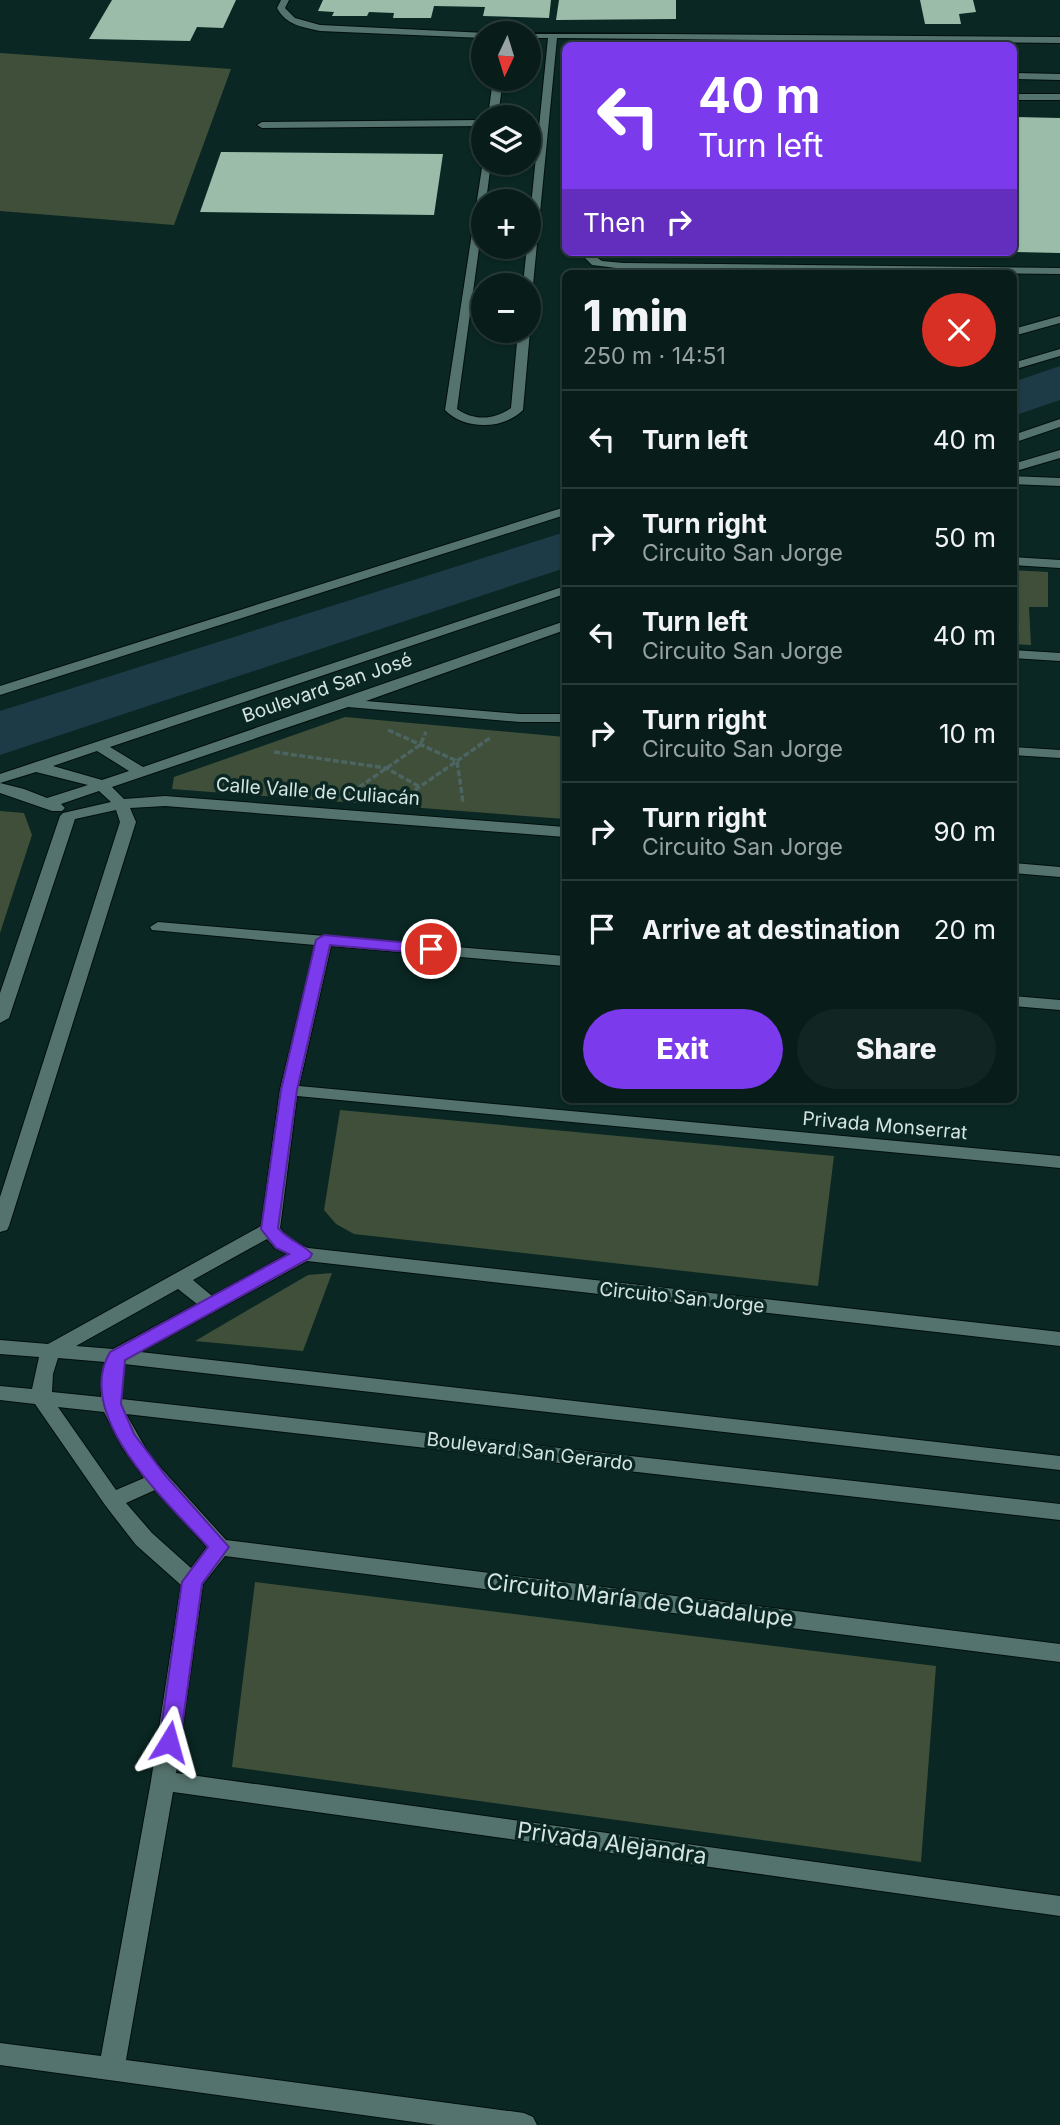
<!DOCTYPE html>
<html lang="en">
<head>
<meta charset="utf-8">
<style>
	body { margin:0; font-family:Inter,sans-serif; background:#112623; color:#f1f3f6; height:100vh; display:flex; flex-direction:column; font-size:26px; white-space:nowrap }
	* { box-sizing:border-box; margin:0 }
	p { font-size:23px; color:#98a2a2 }
	.icon { flex:none; width:38px; height:38px; fill:none; stroke:currentColor; stroke-width:2; stroke-linecap:round; stroke-linejoin:round }
	.map { position:relative; flex:1; overflow:hidden }
	.sheet { position:absolute; left:562px; top:270px; width:455px; height:833px; display:flex; flex-direction:column; background:#081d1a; border-radius:10px; box-shadow:0 2px 5px #0004,0 0 0 2px #293b39 }
	.sheet>* { flex:none }
	.hud { position:absolute; left:562px; top:42px; width:455px; height:214px; border-radius:10px; box-shadow:0 2px 5px #0004,0 0 0 2px #293b39; background:#7c3aed; color:#fff; overflow:hidden }
	.needle { width:46px; rotate:184deg }
	.controls { position:absolute; left:471px; top:21px; display:grid; gap:14px }
	.controls a { display:grid; place-items:center; width:70px; height:70px; border-radius:50%; background:#081d1a; box-shadow:0 2px 5px #0004,0 0 0 2px #293b39; font-size:35px }
	.pin { position:absolute; display:grid; place-items:center; width:60px; height:60px; color:#fff; margin:-30px; border:4px solid #fff; border-radius:50%; box-shadow:0 2px 7px #0007 }
	.me { position:absolute; width:77px; margin:-38px; rotate:8deg; stroke-linejoin:round; filter:drop-shadow(0 0 5px #0008) }
	.turn { display:flex; align-items:center; gap:24px; height:147px; padding:0 21px; font-size:32px }
	.turn .icon { width:91px; height:91px; stroke-width:2.5 }
	.turn b { display:block; font-size:49px; line-height:60px }
	.then { display:flex; align-items:center; height:66px; padding:0 21px; background:#0003; gap:14px; font-size:26px }
	.round { display:grid; place-items:center; flex:none; width:74px; height:74px; border-radius:37px; background:#112623 }
	.overview { display:flex; align-items:center; justify-content:space-between; height:119px; padding:0 21px }
	h1 { font-size:42px; font-weight:800; line-height:52px }
	.button { display:flex; gap:14px; margin-top:auto; padding:14px 21px }
	.button a { flex:1; height:80px; border-radius:42px; background:#7c3aed; color:#fff; font-size:28px; font-weight:800; line-height:80px; text-align:center }
	.button a+a { background:#112623; color:#f1f3f6 }
	ul { padding:0; list-style:none }
	li { display:flex; align-items:center; gap:21px; height:98px; padding:0 21px; border-top:2px solid #293b39 }
	li div { flex:1 }
	li b { display:block; font-size:26px }
	li em { font-style:normal }
	.map>svg:first-child { display:block }
</style>
</head>
<body>
<div class="map">
<svg width="1060" height="2125" viewBox="0 0 1060 2125">
	<rect width="100%" height="100%" fill="#0a2723"/>
	<path fill="#3f4f39" d="M0,53L231,69L174,225L0,211Z
		M1013,570L1048,572V607H1029L1031,645L1013,644Z
		M345,717L565,737V819L172,789L174,777Z
		M0,811L24,813L32,835L0,933Z
		M340,1110L834,1156L818,1286L354,1234L336,1224L324,1210Z
		M332,1273L303,1351L195,1341L308,1275Z
		M255,1582L936,1666L921,1862L232,1767Z"/>
	<path fill="#1d3a47" d="M1060,366V400L1013,416V382Z
		M565,532V568L0,755V711Z"/>
	<path fill="#9cbcaa" d="M112,0H236L223,28L197,27L190,41L89,39Z
		M323,0H551L549,18L483,16L485,7L434,6L431,18H393L394,13L369,12L367,16H332L334,12L318,11Z
		M559,0H676V19L556,20Z
		M920,0H973L976,12L959,14L961,24H925Z
		M1013,117L1060,118V253L1013,252Z
		M221,152L443,154L434,215L200,212Z"/>
	<g fill="none" stroke-linecap="round" stroke-linejoin="round">
		<g stroke="#000f0c" stroke-width="2">
			<path id="minor" d="M281,0H289L285,8L295,18L320,25L486,33H483V38L320,31C302,27 286,25 277,8Z
				M525,33L1060,37V43L557,38L533,285L528,288V285H523L548,38H528V33Z
				M1013,73L1060,74V80L1013,79Z
				M493,79H503L498,117H488Z
				M1013,94H1060V100H1013Z
				M483,120V126L262,128L257,125L262,122Z
				M483,161L491,163L486,201H483V219L457,409C474,421 494,420 511,408L518,331H530L523,410C503,430 464,430 445,410Z
				M579,252H589L602,261L624,263L1060,268V274L624,269L592,265Z
				M1060,316V323L1013,336V329Z
				M1060,349V356L1013,370V363Z
				M1060,419V427L1013,443V435Z
				M1060,450V458L1013,472V464Z
				M1013,476L1060,478V486L1013,484Z
				M565,507V515L0,695V686Z
				M1013,557L1060,560V568L1013,565Z
				M565,586V594L110,747L143,767L565,621V630L366,701L520,714H565V722H520L348,707L112,787L124,799L165,796L565,827V837L165,806L130,808L136,822L9,1226L7,1230L0,1232V1197L120,822L116,810L75,819L9,1018L0,1023V993L60,816L63,813L111,802L99,791L61,804L65,808L62,811H52L0,793V774ZM97,751L129,771L102,780L53,766ZM36,772L88,785L47,798L24,789L0,783Z
				M1013,650L1060,653V661L1013,658Z
				M1013,747L1060,750V758L1013,755Z
				M1013,863L1060,867V877L1013,873Z
				M158,922L565,956V966L331,946L299,1086L1060,1156V1168L297,1096L280,1228L289,1240L308,1248L1060,1332V1346L307,1261L140,1352L1060,1456V1470L124,1364L121,1399L1060,1504V1520L126,1414L150,1456L226,1540L1060,1644V1662L225,1556L203,1584L176,1773L1060,1896V1916L173,1792L126,2060L524,2113L533,2117L537,2125H436L0,2065V2043L101,2056L151,1781L181,1585L136,1545L105,1505L35,1404L0,1400V1386L32,1389L39,1357L0,1354V1340L48,1344L261,1226L280,1090L315,945L152,930L150,927ZM267,1239L275,1248L288,1254L212,1296L193,1280ZM178,1289L197,1304L113,1349L76,1346ZM58,1358L105,1362L101,1397L52,1392L53,1374ZM58,1407L104,1412L122,1447L144,1478L116,1490ZM155,1490L207,1547L191,1568L152,1533L126,1503Z
				M1013,996L1060,1000V1010L1013,1006Z"/>
		</g>
		<path stroke="#4d6562" stroke-width="3.5" stroke-dasharray="6 2.5" stroke-linecap="butt" d="M1015,583L1018,634
			M388,730L457,761L463,802
			M274,752L386,768L420,787
			M352,792L420,745L426,732
			M408,795L490,738"/>
		<use href="#minor" fill="#55736e" fill-rule="evenodd"/>
	</g>
	<path fill="#7c3aed" stroke="#51269a" stroke-width="2" d="M324,935L431,945L439,949L431,954L330,945L297,1090L278,1228C289,1241 303,1244 312,1254L310,1258L125,1360L121,1404L134,1434L165,1475L229,1547L202,1584L180,1742L177,1748L169,1751L162,1748L159,1742L182,1582L208,1547C169,1504 72,1417 110,1352L289,1254L276,1248L261,1229L281,1090L316,940Z"/>
	<g text-anchor="middle" stroke-width="7" stroke-linejoin="round" paint-order="stroke">
		<g font-size="19" fill="#d4e4e1" stroke="#0a2723">
			<text transform="translate(327 687) rotate(-19)" y="7">Boulevard San José</text>
			<text transform="translate(318 791) rotate(4)" y="7">Calle Valle de Culiacán</text>
			<text transform="translate(885 1125) rotate(5)" y="7">Privada Monserrat</text>
			<text transform="translate(682 1297) rotate(6)" y="7">Circuito San Jorge</text>
			<text transform="translate(530 1451) rotate(7)" y="7">Boulevard San Gerardo</text>
		</g>
		<g font-size="23" fill="#d4e4e1" stroke="#0a2723">
			<text transform="translate(640 1600) rotate(7)" y="8">Circuito María de Guadalupe</text>
			<text transform="translate(612 1843) rotate(8)" y="8">Privada Alejandra</text>
		</g>
	</g>
</svg>
<div class="controls">
<a><svg class="needle" viewBox="-14 -14 28 28"><path d="M0-13l5 13h-10z" fill="#e53935"/><path d="M0 13l5-13h-10z" fill="#98a2a2"/></svg></a>
<a><svg class="icon" aria-label="layers" viewBox="0 0 24 24"><path d="M12 4l9 5-9 5-9-5zM3 14l9 5 9-5"/></svg></a>
<a>+</a>
<a>−</a>
</div>
<div class="pin" style="left:431px;top:949px;background:#d93025"><svg class="icon" aria-label="arrive" viewBox="0 0 24 24"><path d="M6 21V4h12l-3 4 3 4H6"/></svg></div>
<svg class="me" style="left:169px;top:1742px" viewBox="-20 -20 40 40"><path d="M0-17L14 15 0 8-14 15z" fill="#7c3aed" stroke="#fff" stroke-width="4"/></svg>
<div class="hud">
<div class="turn"><svg class="icon" aria-label="left" viewBox="0 0 24 24"><path d="M17 20v-9H6M10 6l-5 5 5 5"/></svg><div><b>40 m</b>Turn left</div></div>
<div class="then">Then<svg class="icon" aria-label="right" viewBox="0 0 24 24"><path d="M7 20v-9h11M14 6l5 5-5 5"/></svg></div>
</div>
<section class="sheet">
<div class="overview"><div><h1>1 min</h1><p>250 m · 14:51</p></div><a class="round" style="background:#d93025;color:#fff"><svg class="icon" aria-label="close" viewBox="0 0 24 24"><path d="M6 6l12 12M18 6L6 18"/></svg></a></div>
<ul>
<li><svg class="icon" aria-label="left" viewBox="0 0 24 24"><path d="M17 20v-9H6M10 6l-5 5 5 5"/></svg><div><b>Turn left</b></div><em>40 m</em></li>
<li><svg class="icon" aria-label="right" viewBox="0 0 24 24"><path d="M7 20v-9h11M14 6l5 5-5 5"/></svg><div><b>Turn right</b><p>Circuito San Jorge</p></div><em>50 m</em></li>
<li><svg class="icon" aria-label="left" viewBox="0 0 24 24"><path d="M17 20v-9H6M10 6l-5 5 5 5"/></svg><div><b>Turn left</b><p>Circuito San Jorge</p></div><em>40 m</em></li>
<li><svg class="icon" aria-label="right" viewBox="0 0 24 24"><path d="M7 20v-9h11M14 6l5 5-5 5"/></svg><div><b>Turn right</b><p>Circuito San Jorge</p></div><em>10 m</em></li>
<li><svg class="icon" aria-label="right" viewBox="0 0 24 24"><path d="M7 20v-9h11M14 6l5 5-5 5"/></svg><div><b>Turn right</b><p>Circuito San Jorge</p></div><em>90 m</em></li>
<li><svg class="icon" aria-label="arrive" viewBox="0 0 24 24"><path d="M6 21V4h12l-3 4 3 4H6"/></svg><div><b>Arrive at destination</b></div><em>20 m</em></li>
</ul>
<div class="button"><a>Exit</a><a>Share</a></div>
</section>
</div>
</body>
</html>
